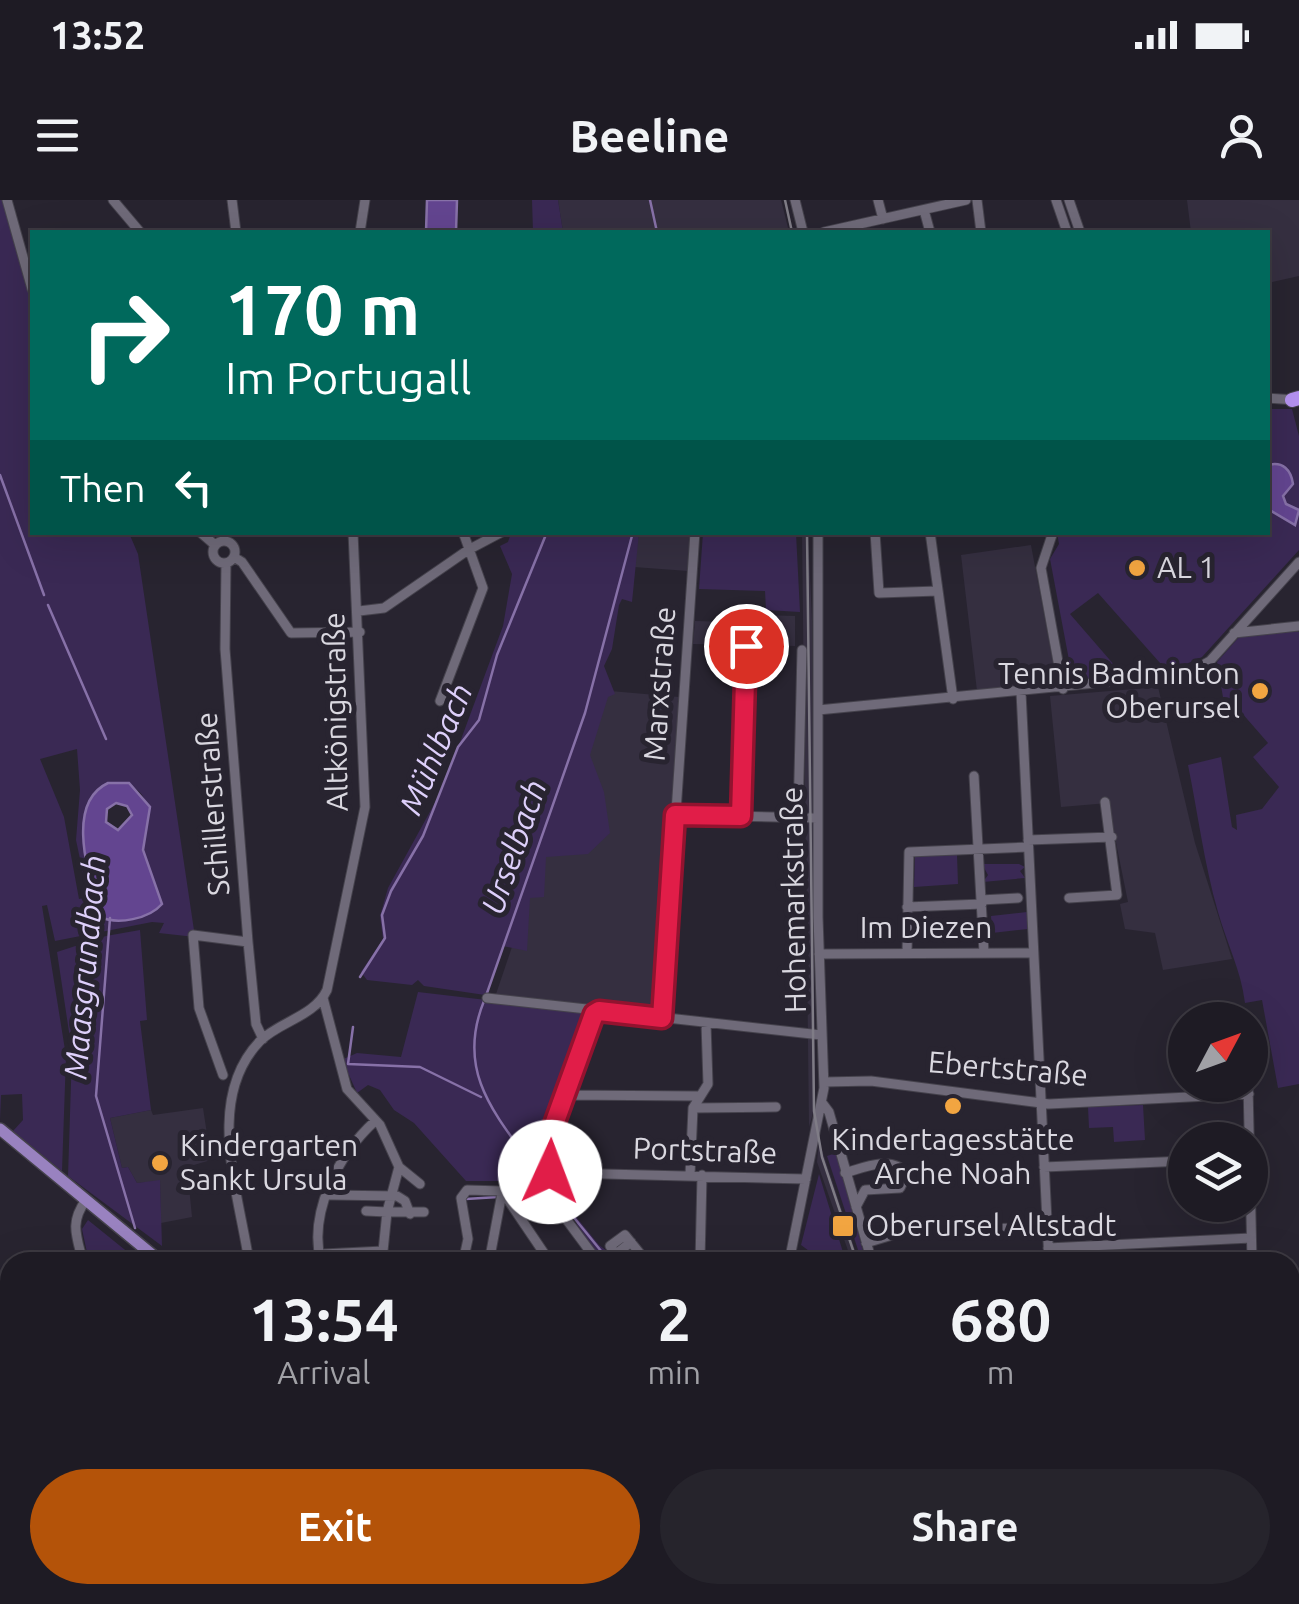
<!DOCTYPE html>
<html lang="en">
<head>
<meta charset="utf-8">
<style>
	body { margin:0; font-family:Ubuntu,sans-serif; background:#26242c; color:#f1f3f6; height:100vh; display:flex; flex-direction:column; font-size:38px; white-space:nowrap }
	* { box-sizing:border-box; margin:0 }
	p { font-size:32px; color:#a1a1a6 }
	.icon { flex:none; width:55px; height:55px; fill:none; stroke:currentColor; stroke-width:2; stroke-linecap:round; stroke-linejoin:round }
	.map { position:relative; flex:1; overflow:hidden }
	.sheet { position:absolute; left:0px; top:1052px; width:1300px; height:352px; display:flex; flex-direction:column; background:#1e1b24; border-radius:30px 30px 0 0; box-shadow:0 10px 40px #0002,0 0 0 2px #3c3941 }
	.sheet>* { flex:none }
	.hud { position:absolute; left:30px; top:30px; width:1240px; height:305px; border-radius:0px; box-shadow:0 10px 40px #0002,0 0 0 2px #3c3941; background:#00695c; color:#fff; overflow:hidden }
	.needle { width:65px; rotate:49deg }
	.tools { position:absolute; left:1168px; top:802px; display:grid; gap:20px }
	.tools a { display:grid; place-items:center; width:100px; height:100px; border-radius:50%; background:#1e1b24; box-shadow:0 10px 40px #0002,0 0 0 2px #3c3941; font-size:50px }
	.pin { position:absolute; display:grid; place-items:center; width:85px; height:85px; color:#fff; margin:-42px; border:5px solid #fff; border-radius:50%; box-shadow:0 2px 10px #0007 }
	.me { position:absolute; width:110px; margin:-55px; rotate:2deg; stroke-linejoin:round; filter:drop-shadow(0 0 8px #0008) }
	.turn { display:flex; align-items:center; gap:35px; height:210px; padding:0 30px; font-size:45px }
	.turn .icon { width:130px; height:130px; stroke-width:2.5 }
	.turn b { display:block; font-size:70px; line-height:85px }
	.then { display:flex; align-items:center; height:95px; padding:0 30px; background:#0003; gap:20px; font-size:38px }
	.eta { display:flex; justify-content:space-evenly; align-items:center; height:170px; text-align:center }
	.eta b { font-size:60px; font-weight:700; line-height:70px }
	.primary-button { display:flex; gap:20px; margin-top:auto; padding:20px 30px }
	.primary-button a { flex:1; height:115px; border-radius:60px; background:#b45309; color:#fff; font-size:40px; font-weight:700; line-height:115px; text-align:center }
	.primary-button a+a { background:#26242c; color:#f1f3f6 }
	.status { display:flex; justify-content:space-between; align-items:center; height:70px; padding:0 50px; background:#1e1b24; direction:ltr }
	.status svg { height:28px; fill:currentColor }
	header { display:flex; justify-content:space-between; align-items:center; height:130px; padding:0 30px; background:#1e1b24; font-size:45px; font-weight:700 }
	.map>svg:first-child { display:block }
</style>
</head>
<body>
<div class="status"><b>13:52</b><svg viewBox="0 0 49 12"><path d="M0 12V9h3v3zM5 12V6h3v6zM10 12V3h3v9zM15 12V0h3v12zM26 1h20v11H26zM47 4h2v5h-2z"/></svg></div>
<header><svg class="icon" aria-label="menu" viewBox="0 0 24 24"><path d="M4 6h16M4 12h16M4 18h16"/></svg>Beeline<svg class="icon" aria-label="person" viewBox="0 0 24 24"><circle cx="12" cy="8" r="4"/><path d="M4 21q1-7 8-7t8 7"/></svg></header>
<div class="map">
<svg width="1299" height="1404" viewBox="0 0 1299 1404">
	<rect width="100%" height="100%" fill="#282430"/>
	<path fill="#352f40" d="M558,0H781L789,32H563Z
		M1187,0H1299V76L1268,83V32H1191Z
		M639,333H690L688,371L634,367Z
		M802,333H808L812,420L815,906L809,927Z
		M1031,345L1056,480L1053,484L977,491L961,355Z
		M732,414L795,416V446L693,444L695,421L731,422Z
		M1158,487L1195,643L1232,759L1163,770L1155,733L1125,729L1120,704L1128,702L1108,603L1061,607L1050,496Z
		M599,490L679,497L657,807L653,811L495,797Z
		M203,908L211,960L187,967L192,1017L161,1023L160,981L137,983L128,967L122,968L110,918L151,910L153,915Z
		M819,941L835,989L859,1062H852L817,962Z"/>
	<path fill="#3a2954" fill-rule="evenodd" d="M0,0H4L32,99V332L129,333L138,354L195,737L159,733L164,723L152,722L55,741L47,705L42,706L66,856L62,971L13,931L23,920L22,894L1,895L0,920ZM77,549L80,590L76,640L88,697L79,699L64,617L40,559ZM124,582C161,598 141,621 143,651C144,668 157,688 162,704C149,719 117,725 100,717L87,656L85,609L108,583Z
		M532,0H558L563,32H533Z
		M1268,209H1292L1299,236V350L1202,457L1168,472L1098,393L1070,414L1122,474L1077,482L1072,476L1050,359L1059,344L1057,333L1268,332Z
		M511,333H639L632,402L622,399L619,405L612,449L604,466L615,494L608,497L590,555L604,592L610,633L588,654L546,657L544,697L530,698L527,751L503,746L485,795L424,786L418,780L412,785L367,780L361,772L383,739L380,716L388,688L443,588L503,426L512,374L500,346L508,342Z
		M703,333H796L800,412L766,410L765,391L699,389Z
		M1294,430L1299,432V884L1278,888L1262,800L1245,803C1241,770 1227,744 1218,712C1204,663 1198,614 1188,565L1221,557L1232,627L1237,630L1236,615L1262,609L1279,587L1253,557L1268,543L1241,512L1226,515L1217,462L1240,436Z
		M957,655L958,684L914,687L915,656Z
		M982,664H1019L1025,667L1020,671L1025,678L983,682L988,675Z
		M1027,712L1028,729L992,733L991,716Z
		M140,730L147,820L140,821L151,910L110,918L122,968L128,967L137,983L160,980L162,1046L68,976L72,852L57,752L106,736Z
		M418,792L588,812L534,957L503,981H466L414,923L394,910L380,890L368,885L357,893L349,875H343L339,861L357,853L401,857Z
		M1143,905L1145,940L1114,942L1113,927L1089,928L1088,907Z
		M836,953L866,1062H862L827,956Z
		M819,974L846,1062H824L801,1045Z
		M543,976L599,1045L615,1057L614,1062H602L574,1026L578,1022L539,978Z
		M88,1020L140,1062H89L82,1029Z
		M0,1102L10,1151V1185L0,1189Z
		M1290,1313H1299V1381L1290,1380Z
		M103,1395H231V1404H104Z"/>
	<path fill="#634590" stroke="#8771a8" stroke-width="2.5" fill-rule="evenodd" d="M427,0H457L456,32H426Z
		M1268,265C1283,261 1291,270 1293,284L1283,296L1286,304L1299,310L1295,325L1268,309Z
		M108,583H129L150,607L143,650L162,704C149,719 118,725 100,717C91,681 63,604 108,583ZM116,603L127,606L132,615L118,630L106,622L107,609Z"/>
	<g fill="none" stroke-linecap="round" stroke-linejoin="round">
		<path stroke="#8771a8" stroke-width="2.5" d="M650,0L657,32
			M0,275L44,395
			M48,405L106,539
			M110,718L96,896L135,1028
			M360,777L385,738L382,715L391,691L423,636L458,547L479,520L497,455L547,332
			M487,793L585,513L633,332
			M484,801C456,870 493,912 532,965
			M353,827L348,864L420,867L481,897
			M541,977L610,1062
			M512,988L531,977
			M466,999L498,997
			M136,1057L137,1062
			M159,1395V1404
			M490,1395L515,1401
			M457,1404L460,1398"/>
		<g stroke="#45424c" stroke-width="11">
			<path id="minor" d="M7,0L32,89
				M113,0L140,32
				M232,0L236,32
				M795,0L803,32
				M878,0L883,19
				M977,0L981,32
				M1056,0L1067,32
				M1069,0L1080,32
				M924,10L930,32
				M360,32L365,0
				M824,32L966,0
				M1268,198L1296,200
				M200,332L215,345
				M875,332L879,393L938,391
				M930,332L953,499
				M1053,332L1041,368L1063,489
				M213 352a11 11 0 1 1 22 0a11 11 0 1 1-22 0Z
				M234,357L242,362L291,433L360,432
				M226,363L225,449L248,742L256,824L263,839
				M359,411L384,408L468,350L502,332
				M1234,433L1299,426
				M1021,492L1049,1062
				M440,501L483,388L463,332
				M818,510L1187,474L1210,461L1299,362
				M974,576L984,753
				M675,615L818,618
				M741,616L747,446
				M798,618L802,450
				M1028,640L1112,637
				M1069,698L1117,695L1105,602
				M981,700L1018,698
				M907,707L982,704
				M907,753L909,652L1028,647
				M819,754L1033,753
				M323,798L347,889L380,925L399,967L420,984
				M487,798L821,835
				M662,818L695,332
				M223,875L199,808L193,735L248,742
				M824,882L871,881L1049,904L1249,894
				M1248,885L1252,1062
				M563,895L698,896
				M823,904L829,912L872,1062
				M693,908L776,907
				M399,967L387,1012H424
				M1044,967L1185,961
				M542,970L543,952L596,812
				M531,972L598,1062
				M845,973C865,967 892,955 907,974L900,988L865,990L856,1007
				M690,975L693,908L708,884L706,823
				M502,991L550,1062
				M330,995L397,996L405,1001L410,1014
				M366,1011L387,1012L383,1051L388,1062
				M631,1042L616,1054L610,1046L625,1035L647,1062
				M866,1043L912,1029L1047,1028
				M1048,1048L1251,1038
				M83,1062C77,1037 69,1023 86,1000
				M249,1062C239,993 204,899 260,841C280,821 314,817 327,790L365,607L353,332
				M296,1062L323,1054L383,1051
				M321,1062C308,1013 338,955 375,921
				M463,1062L468,1039L461,998L467,990L502,991L526,972L806,979
				M489,1062L502,993
				M700,1062L702,975
				M789,1062L824,888L818,717V332
				M1290,1127L1299,1124
				M0,1301L10,1331
				M518,1395L522,1404
				M676,1395L677,1404
				M1209,1395V1404
				M15,1404L16,1395
				M341,1404L343,1395
				M438,1404L443,1395
				M541,1404L561,1395
				M754,1404L755,1395
				M910,1404L911,1395
				M1042,1404L1043,1395"/>
		</g>
		<g stroke="#45424c" stroke-width="14">
			<path id="major" d="M0,929L161,1062
				M271,1404V1395"/>
		</g>
		<g stroke="#45424c" stroke-width="16">
			<path id="highway" d="M1292,200L1299,198"/>
		</g>
		<use href="#minor" stroke="#6f6a79" stroke-width="9"/>
		<use href="#major" stroke="#9982c0" stroke-width="11"/>
		<use href="#highway" stroke="#b592f0" stroke-width="14"/>
		<path stroke="#7f7c86" stroke-width="2.5" d="M785,0L792,32
			M807,332L814,911L822,957L857,1062
			M902,1404L904,1395"/>
	</g>
	<g fill="none" stroke-linecap="round" stroke-linejoin="round">
		<g stroke="#92132f" stroke-width="25">
			<path id="route" d="M550,972L542,970L544,952L594,814L599,811L662,818L675,615L741,616L746,446"/>
		</g>
		<use href="#route" stroke="#e11d48" stroke-width="18"/>
	</g>
	<g fill="#f2a541" stroke="#282430" stroke-width="4">
		<circle cx="1137" cy="368" r="10"/>
		<circle cx="1260" cy="491" r="10"/>
		<circle cx="953" cy="906" r="10"/>
		<circle cx="160" cy="963" r="10"/>
		<rect x="831" y="1014" width="24" height="24" rx="5"/>
	</g>
	<g text-anchor="middle" stroke-width="10" stroke-linejoin="round" paint-order="stroke">
		<g font-size="30" fill="#dad8e0" stroke="#282430" text-anchor="start">
			<text x="1157" y="378">AL 1</text>
			<text x="1240" y="484" text-anchor="end">Tennis Badminton<tspan x="1240" dy="34">Oberursel</tspan></text>
			<text x="953" y="950" text-anchor="middle">Kindertagesstätte<tspan x="953" dy="34">Arche Noah</tspan></text>
			<text x="180" y="956">Kindergarten<tspan x="180" dy="34">Sankt Ursula</tspan></text>
			<text x="866" y="1036">Oberursel Altstadt</text>
		</g>
		<g font-size="30" fill="#dad8e0" stroke="#282430">
			<text transform="translate(660 484) rotate(-86)" y="10">Marxstraße</text>
			<text transform="translate(336 512) rotate(-91)" y="10">Altkönigstraße</text>
			<text transform="translate(213 604) rotate(-94)" y="10">Schillerstraße</text>
			<text transform="translate(794 700) rotate(-91)" y="10">Hohemarkstraße</text>
			<text x="926" y="738">Im Diezen</text>
			<text transform="translate(1008 869) rotate(5)" y="10">Ebertstraße</text>
			<text transform="translate(705 951) rotate(2)" y="10">Portstraße</text>
		</g>
		<g font-size="32" font-style="italic" fill="#ddcffa" stroke="#282430">
			<text transform="translate(436 549) rotate(-67)" y="11">Mühlbach</text>
			<text transform="translate(514 647) rotate(-71)" y="11">Urselbach</text>
			<text transform="translate(85 767) rotate(-85)" y="11">Maasgrundbach</text>
		</g>
	</g>
</svg>
<div class="tools">
<a><svg class="needle" viewBox="-14 -14 28 28"><path d="M0-13l5 13h-10z" fill="#e53935"/><path d="M0 13l5-13h-10z" fill="#a1a1a6"/></svg></a>
<a><svg class="icon" aria-label="layers" viewBox="0 0 24 24"><path d="M12 4l9 5-9 5-9-5zM3 14l9 5 9-5"/></svg></a>
</div>
<div class="pin" style="left:746px;top:446px;background:#d93025"><svg class="icon" aria-label="arrive" viewBox="0 0 24 24"><path d="M6 21V4h12l-3 4 3 4H6"/></svg></div>
<svg class="me" style="left:550px;top:972px" viewBox="-20 -20 40 40"><circle r="19" fill="#fff"/><path d="M0-13L10 11 0 6-10 11z" fill="#e11d48"/></svg>
<div class="hud">
<div class="turn"><svg class="icon" aria-label="right" viewBox="0 0 24 24"><path d="M7 20v-9h11M14 6l5 5-5 5"/></svg><div><b>170 m</b>Im Portugall</div></div>
<div class="then">Then<svg class="icon" aria-label="left" viewBox="0 0 24 24"><path d="M17 20v-9H6M10 6l-5 5 5 5"/></svg></div>
</div>
<section class="sheet">
<div class="eta">
<div><b>13:54</b><p>Arrival</p></div>
<div><b>2</b><p>min</p></div>
<div><b>680</b><p>m</p></div>
</div>
<div class="primary-button"><a>Exit</a><a>Share</a></div>
</section>
</div>
</body>
</html>
